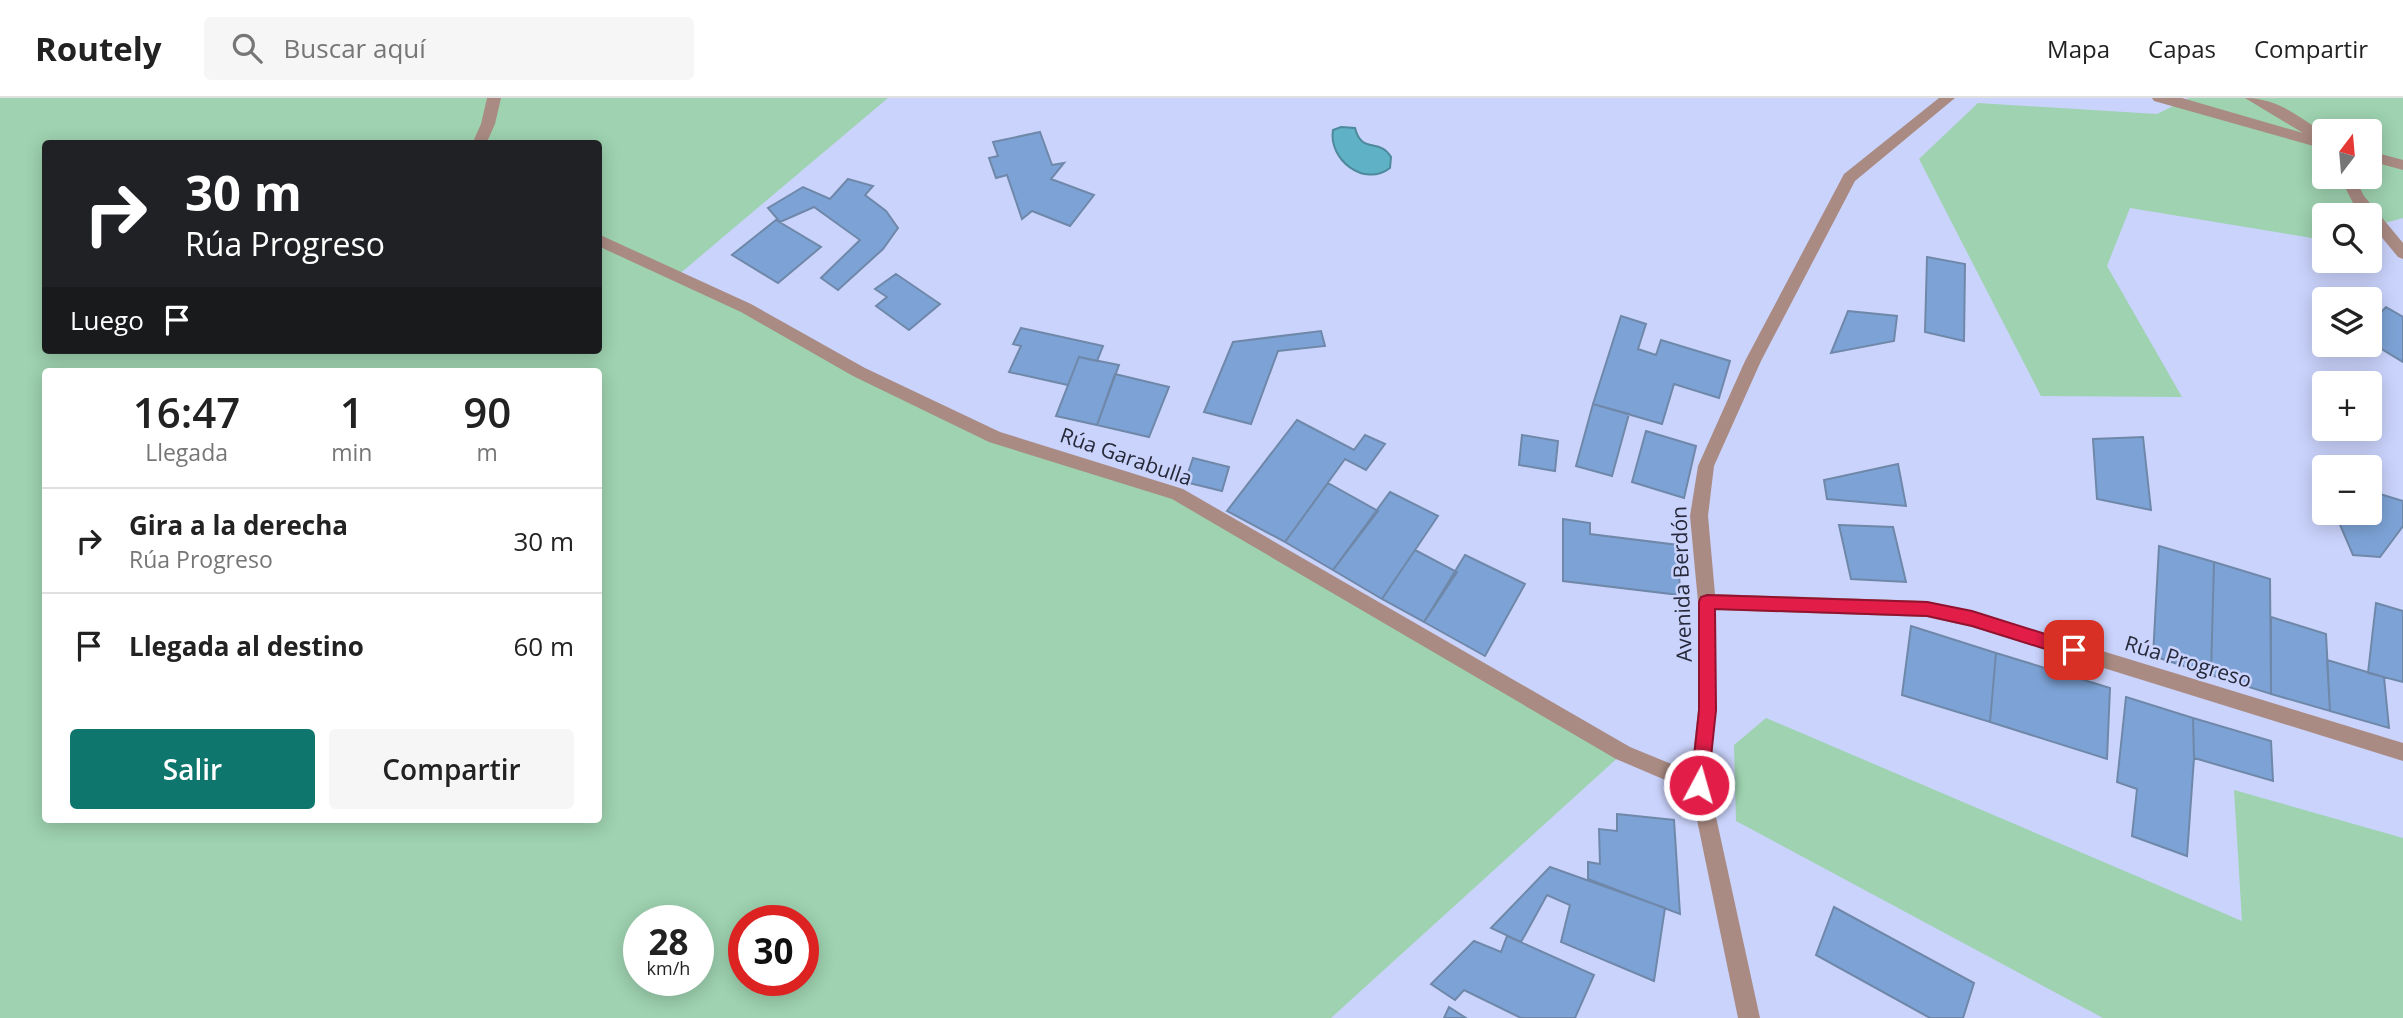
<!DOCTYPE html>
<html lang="es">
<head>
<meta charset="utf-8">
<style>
	body { margin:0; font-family:"Open Sans",sans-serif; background:#f6f6f6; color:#222; height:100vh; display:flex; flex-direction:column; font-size:26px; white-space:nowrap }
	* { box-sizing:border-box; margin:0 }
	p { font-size:23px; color:#767676 }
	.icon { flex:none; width:38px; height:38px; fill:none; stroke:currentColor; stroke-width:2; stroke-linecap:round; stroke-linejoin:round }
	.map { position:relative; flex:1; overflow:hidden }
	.details { position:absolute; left:42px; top:270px; width:560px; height:455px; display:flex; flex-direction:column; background:#fff; border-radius:7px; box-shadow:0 4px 18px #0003 }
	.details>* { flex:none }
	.hud { position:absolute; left:42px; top:42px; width:560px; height:214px; border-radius:7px; box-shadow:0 4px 18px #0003; background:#202124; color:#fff; overflow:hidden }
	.needle { width:46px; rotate:16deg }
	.controls { position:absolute; left:2312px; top:21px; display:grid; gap:14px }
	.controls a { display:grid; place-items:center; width:70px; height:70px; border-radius:7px; background:#fff; box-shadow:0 4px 18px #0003; font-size:35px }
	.speed { position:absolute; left:623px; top:807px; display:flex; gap:14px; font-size:35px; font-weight:700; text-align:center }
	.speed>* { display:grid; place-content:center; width:91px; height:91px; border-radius:50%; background:#fff; box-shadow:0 4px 18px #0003; line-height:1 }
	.speed small { font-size:18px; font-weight:400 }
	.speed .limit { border:10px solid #d22; background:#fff; color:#111 }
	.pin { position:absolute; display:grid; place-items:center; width:60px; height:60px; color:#fff; margin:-30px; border-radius:14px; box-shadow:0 4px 10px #0006 }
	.me { position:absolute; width:77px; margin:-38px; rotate:6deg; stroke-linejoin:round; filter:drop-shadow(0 0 5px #0008) }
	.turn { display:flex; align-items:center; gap:24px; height:147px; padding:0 28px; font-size:32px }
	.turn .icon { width:91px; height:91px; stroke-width:2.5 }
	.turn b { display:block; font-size:49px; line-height:60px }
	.then { display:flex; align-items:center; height:66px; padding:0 28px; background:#0003; gap:14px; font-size:26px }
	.eta { display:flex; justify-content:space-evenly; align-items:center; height:119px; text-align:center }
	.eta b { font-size:42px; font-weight:600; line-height:49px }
	.primary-button { display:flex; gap:14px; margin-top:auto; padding:14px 28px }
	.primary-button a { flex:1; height:80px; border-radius:7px; background:#0f766e; color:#fff; font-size:28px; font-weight:600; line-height:80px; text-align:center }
	.primary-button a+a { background:#f6f6f6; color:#222 }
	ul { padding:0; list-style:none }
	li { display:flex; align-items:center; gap:21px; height:105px; padding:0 28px; border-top:2px solid #e0e0e0 }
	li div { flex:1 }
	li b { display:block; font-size:26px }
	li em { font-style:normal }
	header { display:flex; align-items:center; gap:42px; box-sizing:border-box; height:98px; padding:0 35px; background:#fff; border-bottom:2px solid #e0e0e0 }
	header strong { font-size:33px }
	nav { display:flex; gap:38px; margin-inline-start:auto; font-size:24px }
	.search { width:490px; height:63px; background:#f6f6f6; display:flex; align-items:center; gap:18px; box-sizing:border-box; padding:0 24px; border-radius:7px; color:#767676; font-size:26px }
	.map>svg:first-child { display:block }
</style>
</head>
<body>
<header>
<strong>Routely</strong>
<div class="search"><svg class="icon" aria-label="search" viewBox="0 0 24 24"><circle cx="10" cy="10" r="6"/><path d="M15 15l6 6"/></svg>Buscar aquí</div>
<nav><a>Mapa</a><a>Capas</a><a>Compartir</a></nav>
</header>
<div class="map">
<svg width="2403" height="920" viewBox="0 0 2403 920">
	<rect width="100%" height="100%" fill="#cad3fc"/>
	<path fill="#9ed2b0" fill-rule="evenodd" d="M0,0H888L677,178L995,339L1177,396L1623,655L1331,920H0ZM46,46H598V252H46ZM46,273H598V721H46ZM639,822H698V882H639ZM744,822H803V882H744Z
		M2189,0H2403V120L2370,129V117H2324V142L2130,110L2107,168L2182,299L2041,298L1919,61L1978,5L2157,16ZM2324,33H2370V79H2324Z
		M1766,620L2242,823L2234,692L2403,740V920H2103L1736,723L1734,647Z"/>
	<path fill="#5fb2c6" stroke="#4e899c" stroke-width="2" d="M1341,29L1355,30C1362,57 1379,39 1391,59L1390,70C1364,90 1328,61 1333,32Z"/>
	<path fill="#7da3d6" stroke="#6f88a9" stroke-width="2" d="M1040,34L1052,67L1064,65L1051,81L1094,97L1070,128L1032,113L1022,121L1007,77L996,80L989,60L998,58L993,44Z
		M848,81L873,88L865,97L886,113L898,130L883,151L838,192L821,180L860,142L814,109L780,124L768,110L803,89L830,101Z
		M776,122L821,149L778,185L732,157Z
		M1927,159L1965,166L1964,243L1925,234Z
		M896,176L940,206L909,232L876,208L887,199L875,191Z
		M2386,209L2403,219V264L2370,244V226Z
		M1848,213L1897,218L1894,243L1831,255Z
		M1621,218L1646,226L1638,251L1656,257L1661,242L1730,263L1719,300L1674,286L1662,326L1593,306Z
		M1021,230L1103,248L1097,263L1079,259L1068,287L1009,274L1021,248L1013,246Z
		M1321,233L1325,248L1278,253L1251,326L1204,314L1233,244Z
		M1079,259L1119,267L1097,327L1056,318Z
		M1115,276L1169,289L1149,339L1097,327Z
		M1593,306L1629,316L1612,378L1576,368Z
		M1297,322L1354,352L1365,337L1385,346L1366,372L1345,361L1285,444L1227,413Z
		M1646,333L1696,348L1684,400L1632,384Z
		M1522,337L1558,343L1555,373L1519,367Z
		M2143,339L2151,412L2097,401L2093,341Z
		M1193,360L1229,369L1222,393L1185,384Z
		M1898,366L1906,408L1827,401L1824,382Z
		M1328,385L1378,413L1333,472L1285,444Z
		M2370,393L2403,403V428L2380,459L2353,457L2335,415H2370Z
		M1390,394L1438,418L1382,501L1333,472Z
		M1563,421L1590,425V436L1678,447L1680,497L1563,483Z
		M1839,427L1893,429L1906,484L1851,481Z
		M2159,448L2214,464L2211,577L2153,558Z
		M1415,452L1457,474L1424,524L1382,501Z
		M1465,457L1525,486L1485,558L1424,524Z
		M2214,464L2270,481L2271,596L2211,577Z
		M2376,505L2403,513V584L2368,575Z
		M2271,519L2326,536L2330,613L2271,596Z
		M1911,528L1996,555L1990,624L1902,597Z
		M1996,555L2110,590L2107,661L1990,624Z
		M2327,562L2384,579L2389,630L2330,613Z
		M2126,599L2193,620L2194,660L2187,758L2132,738L2137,691L2117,684Z
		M2193,620L2271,643L2273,683L2194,660Z
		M1617,716L1674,722L1680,816L1588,781V764L1600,766L1599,731L1617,733Z
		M1550,769L1665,810L1654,883L1561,844L1570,807L1547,797L1521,844L1491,830Z
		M1834,809L1974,885L1963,920H1930L1816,857Z
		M1507,838L1594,877L1575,920H1521L1464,892L1455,902L1431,886L1474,843L1501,854Z
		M1449,909L1466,920H1444Z"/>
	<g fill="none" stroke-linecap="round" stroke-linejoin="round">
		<path fill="#a98b83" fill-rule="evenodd" d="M487,0H501L495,26L486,46H472L481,26Z
			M1939,0H1955L1855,83L1761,263L1714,368L1708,418L1715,496L1927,503L1972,513L2403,645V663L1972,529L1927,519L1716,512V613L1709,687L1760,920H1738L1691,693L1616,661L1172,401L989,344L853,278L741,214L598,148V136L751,206L865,270L1000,334L1183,391L1630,649L1691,674L1698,613V504L1690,418L1698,368L1745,263L1844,76Z
			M2152,0H2182L2303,35L2245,0C2277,0 2298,18 2324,35V51L2154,3Z
			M2370,53L2403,62V72L2370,63Z
			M2340,79H2354L2364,98L2403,145V161L2398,159L2370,125V117H2363L2353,105Z"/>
	</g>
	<path fill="#e11d48" stroke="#92132f" stroke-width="2" d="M1707,497L1927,504L1972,513L2074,545L2080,547L2082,552L2080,557L2074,560L1972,528L1927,518L1715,511L1716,612L1708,687L1706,693L1699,696L1693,693L1691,687L1699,612V504L1701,499Z"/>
	<g text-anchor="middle" stroke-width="5" stroke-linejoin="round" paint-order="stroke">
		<g font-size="21" fill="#262939" stroke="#cad3fc">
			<text transform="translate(1126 359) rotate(19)" y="7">Rúa Garabulla</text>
			<text transform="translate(1682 486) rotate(-92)" y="7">Avenida Berdón</text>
			<text transform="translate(2188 564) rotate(17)" y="7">Rúa Progreso</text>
		</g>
	</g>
</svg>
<div class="controls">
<a><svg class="needle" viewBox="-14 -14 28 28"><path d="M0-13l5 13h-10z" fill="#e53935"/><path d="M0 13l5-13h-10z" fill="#767676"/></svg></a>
<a><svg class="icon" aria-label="search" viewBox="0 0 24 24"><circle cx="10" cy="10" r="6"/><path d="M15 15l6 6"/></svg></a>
<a><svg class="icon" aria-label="layers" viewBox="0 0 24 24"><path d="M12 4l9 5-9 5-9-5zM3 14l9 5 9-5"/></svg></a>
<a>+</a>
<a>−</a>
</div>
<div class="speed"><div>28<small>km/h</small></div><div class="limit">30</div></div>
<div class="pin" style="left:2074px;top:552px;background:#d93025"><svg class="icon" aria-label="arrive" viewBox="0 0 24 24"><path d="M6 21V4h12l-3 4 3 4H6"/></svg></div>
<svg class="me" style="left:1699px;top:687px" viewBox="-20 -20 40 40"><circle r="17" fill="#e11d48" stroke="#fff" stroke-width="3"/><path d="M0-11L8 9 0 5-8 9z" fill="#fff"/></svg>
<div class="hud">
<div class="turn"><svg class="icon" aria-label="right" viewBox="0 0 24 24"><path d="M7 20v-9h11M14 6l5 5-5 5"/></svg><div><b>30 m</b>Rúa Progreso</div></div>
<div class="then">Luego<svg class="icon" aria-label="arrive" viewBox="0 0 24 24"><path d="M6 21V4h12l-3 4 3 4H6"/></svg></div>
</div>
<section class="details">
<div class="eta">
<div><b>16:47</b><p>Llegada</p></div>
<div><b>1</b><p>min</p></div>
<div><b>90</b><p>m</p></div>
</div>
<ul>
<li><svg class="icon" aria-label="right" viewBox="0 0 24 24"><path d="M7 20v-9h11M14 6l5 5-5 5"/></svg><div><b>Gira a la derecha</b><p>Rúa Progreso</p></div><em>30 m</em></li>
<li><svg class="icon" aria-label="arrive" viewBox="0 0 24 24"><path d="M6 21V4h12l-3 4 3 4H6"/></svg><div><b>Llegada al destino</b></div><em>60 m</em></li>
</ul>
<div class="primary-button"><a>Salir</a><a>Compartir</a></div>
</section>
</div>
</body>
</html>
